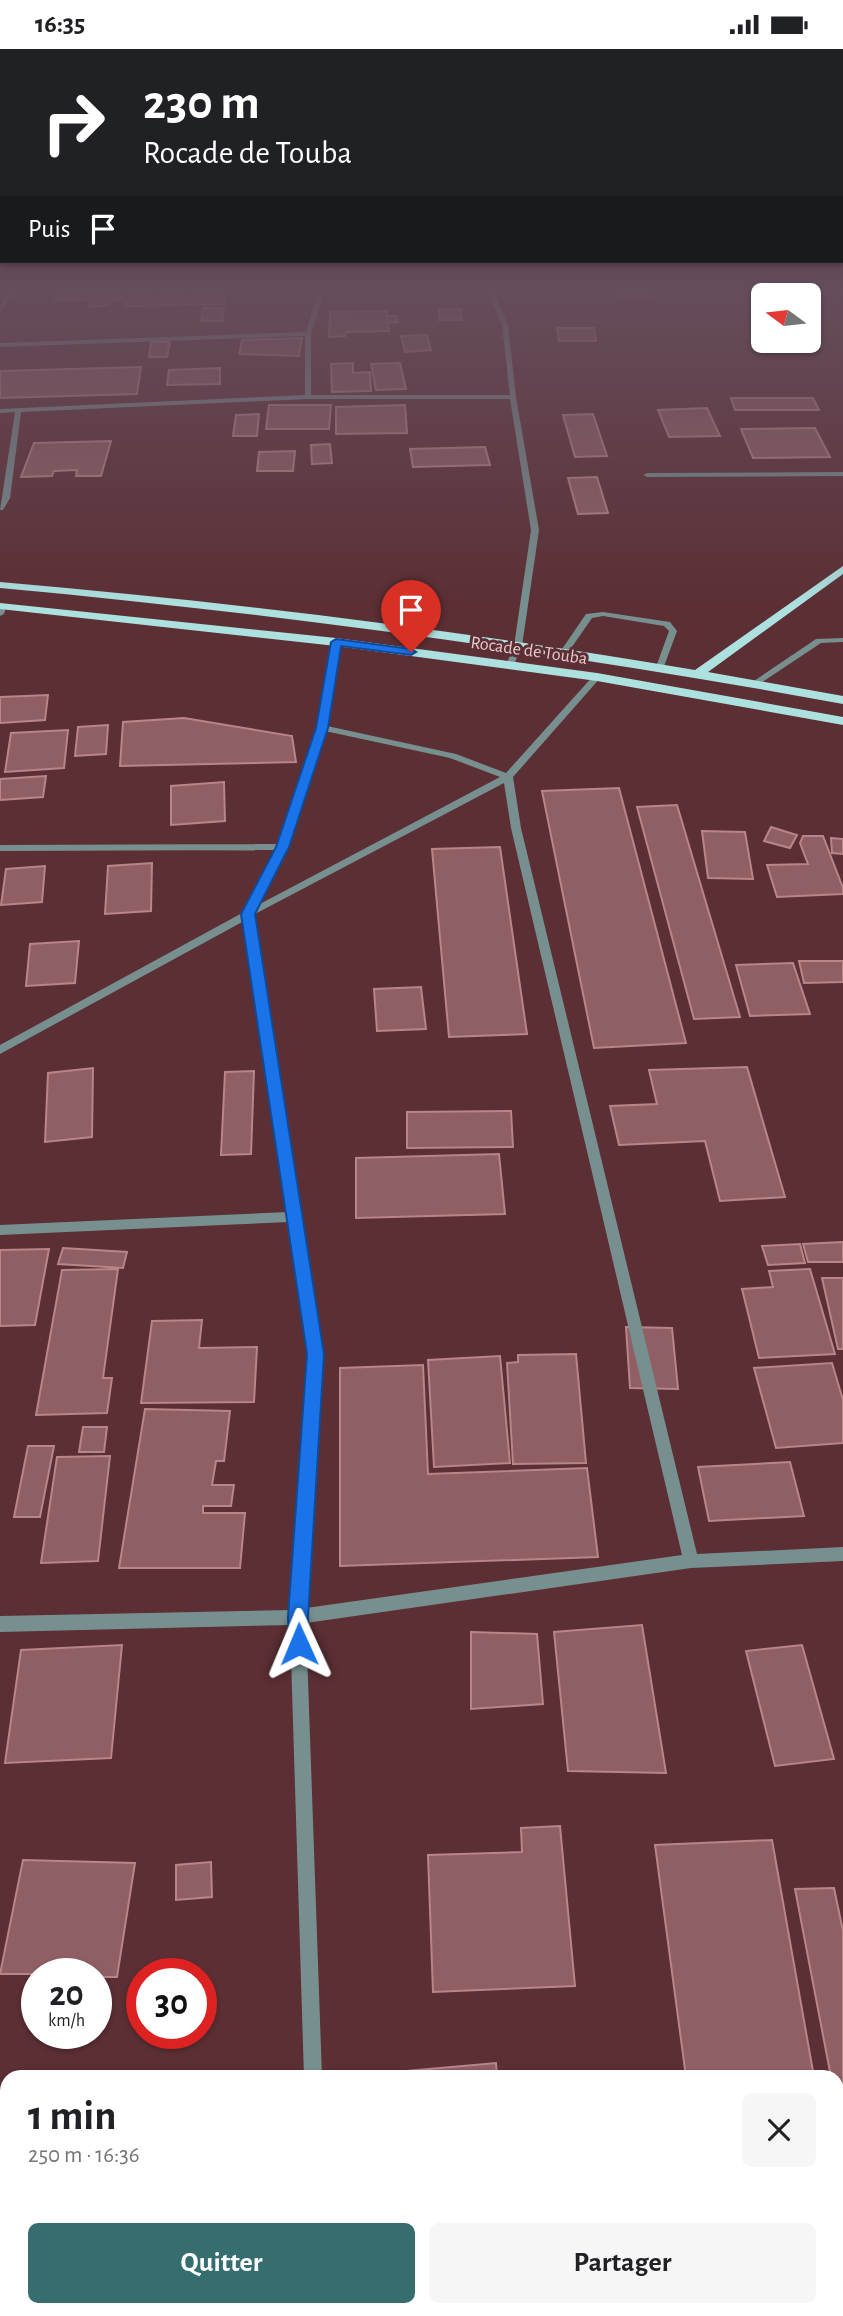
<!DOCTYPE html>
<html lang="fr">
<head>
<meta charset="utf-8">
<style>
	body { margin:0; font-family:"Alegreya Sans",sans-serif; background:#f6f6f6; color:#202124; height:100vh; display:flex; flex-direction:column; font-size:26px; white-space:nowrap }
	* { box-sizing:border-box; margin:0 }
	p { font-size:23px; color:#757577 }
	.icon { flex:none; width:38px; height:38px; fill:none; stroke:currentColor; stroke-width:2; stroke-linecap:round; stroke-linejoin:round }
	.map { position:relative; flex:1; overflow:hidden }
	.sheet { position:absolute; left:0px; top:2021px; width:844px; height:247px; display:flex; flex-direction:column; background:#fff; border-radius:21px 21px 0 0; box-shadow:0 2px 5px #0004 }
	.sheet>* { flex:none }
	.hud { position:absolute; left:0px; top:0px; width:844px; height:214px; box-shadow:0 2px 5px #0004; background:#202124; color:#fff; overflow:hidden }
	.needle { width:46px; rotate:285deg }
	.buttons { position:absolute; left:751px; top:234px; display:grid; gap:14px }
	.buttons a { display:grid; place-items:center; width:70px; height:70px; border-radius:10px; background:#fff; box-shadow:0 2px 5px #0004; font-size:35px }
	.speed { position:absolute; left:21px; top:1909px; display:flex; gap:14px; font-size:35px; font-weight:700; text-align:center }
	.speed>* { display:grid; place-content:center; width:91px; height:91px; border-radius:50%; background:#fff; box-shadow:0 2px 5px #0004; line-height:1 }
	.speed small { font-size:18px; font-weight:400 }
	.speed .limit { border:10px solid #d22; background:#fff; color:#111 }
	.pin { position:absolute; display:grid; place-items:center; width:60px; height:60px; color:#fff; margin:-72px -30px; border-radius:50% 50% 50% 0; rotate:-45deg; box-shadow:0 0 7px #0007 }
	.pin .icon { rotate:45deg }
	.me { position:absolute; width:77px; margin:-38px; rotate:359deg; stroke-linejoin:round; filter:drop-shadow(0 0 5px #0008) }
	.turn { display:flex; align-items:center; gap:24px; height:147px; padding:0 28px; font-size:32px }
	.turn .icon { width:91px; height:91px; stroke-width:2.5 }
	.turn b { display:block; font-size:49px; line-height:60px }
	.then { display:flex; align-items:center; height:66px; padding:0 28px; background:#0003; gap:14px; font-size:26px }
	.round { display:grid; place-items:center; flex:none; width:74px; height:74px; border-radius:10px; background:#f6f6f6 }
	.head { display:flex; align-items:center; justify-content:space-between; height:119px; padding:0 28px }
	h1 { font-size:42px; font-weight:700; line-height:52px }
	.cta { display:flex; gap:14px; margin-top:auto; padding:14px 28px }
	.cta a { flex:1; height:80px; border-radius:10px; background:#366e70; color:#fff; font-size:28px; font-weight:700; line-height:80px; text-align:center }
	.cta a+a { background:#f6f6f6; color:#202124 }
	.status { display:flex; justify-content:space-between; align-items:center; height:49px; padding:0 35px; background:#fff; direction:ltr }
	.status svg { height:19px; fill:currentColor }
	.map>svg:first-child { display:block }
</style>
</head>
<body>
<div class="status"><b>16:35</b><svg viewBox="0 0 49 12"><path d="M0 12V9h3v3zM5 12V6h3v6zM10 12V3h3v9zM15 12V0h3v12zM26 1h20v11H26zM47 4h2v5h-2z"/></svg></div>
<div class="map">
<svg width="843" height="2267" viewBox="0 0 843 2267">
	<rect width="100%" height="100%" fill="#5b2f34"/>
	<path fill="#8f5f63" stroke="#b88588" stroke-width="2" d="M59,240H86L83,251H55Z
		M90,240H125L123,251H111L109,256L89,258L91,251H87Z
		M130,240H154L150,257H125Z
		M158,240H188V248L197,251L196,255L153,257L156,246H161L162,242Z
		M195,240H224L223,248H193Z
		M620,240H649L652,249L619,250L617,245L622,246Z
		M226,249L225,255L199,256L200,250Z
		M203,259H224L222,272H201Z
		M439,260H461V271H439Z
		M387,262V267H396L398,273L388,274L389,282L347,283L345,287L329,288L330,263Z
		M557,279H594L596,292H559Z
		M427,286L431,301L405,303L401,287Z
		M302,289L299,307L239,305L242,291Z
		M151,293H170L167,308H149Z
		M353,314V324L370,323L371,342L332,343L331,315Z
		M400,314L406,340L376,341L371,315Z
		M141,318L137,345L0,349V322Z
		M220,319V335L167,336L169,321Z
		M731,349H813L819,361H735Z
		M269,356H331L329,380H266Z
		M405,356L407,384L336,385V358Z
		M707,359L720,387L669,388L658,361Z
		M259,365L257,387H233L236,366Z
		M593,365L607,407L575,408L563,366Z
		M815,379L830,408L753,409L741,380Z
		M111,392L101,427H76L77,421L54,422L52,427L21,428L34,394Z
		M330,395L332,414L312,415L311,396Z
		M485,398L490,416L413,418L410,400Z
		M295,402L293,422H257L259,403Z
		M597,428L608,464L578,465L568,429Z
		M48,646L45,671L0,674V648Z
		M184,669L292,687L296,713L120,717L123,673Z
		M108,676L106,705L75,707L78,678Z
		M68,681L64,719L5,723L11,684Z
		M46,727L43,748L0,751V730Z
		M224,733L225,772L171,776V737Z
		M619,739L686,994L594,999L542,742Z
		M677,756L740,968L694,970L637,758Z
		M771,778L797,786L790,799L764,792Z
		M702,782L745,783L753,830L708,829Z
		M803,787H823L843,839V845L777,848L767,816L808,815L800,794Z
		M831,789L843,790V805L832,804Z
		M500,798L527,985L449,988L432,800Z
		M152,814L151,862L105,865L108,817Z
		M45,817L42,853L1,856L6,820Z
		M79,892L75,934L26,937L30,895Z
		M799,912H843V933L804,934Z
		M793,914L810,965L750,967L736,916Z
		M421,938L426,980L377,982L374,940Z
		M747,1018L785,1148L720,1152L705,1092L619,1096L610,1057L657,1055L649,1021Z
		M93,1019L92,1088L45,1093L48,1024Z
		M254,1022L251,1105L221,1106L225,1023Z
		M511,1062L513,1098L407,1099V1063Z
		M499,1105L505,1165L356,1169V1109Z
		M843,1193V1213H808L803,1195Z
		M800,1195L805,1214L768,1216L762,1197Z
		M63,1199L127,1203L123,1219L58,1215Z
		M49,1200L35,1276L0,1277V1201Z
		M118,1220L103,1329H112L107,1364L36,1366L62,1221Z
		M810,1220L835,1305L759,1309L742,1240L773,1238L769,1222Z
		M822,1229H843V1300H838Z
		M202,1271L199,1299L257,1298L254,1353L141,1354L152,1272Z
		M626,1278L672,1279L678,1340L630,1339Z
		M576,1305L586,1414L513,1415L507,1314L518,1313V1306Z
		M500,1307L510,1414L434,1418L428,1311Z
		M832,1314L843,1351V1394L776,1399L754,1319Z
		M423,1316L428,1425L587,1419L598,1508L340,1517V1319Z
		M145,1360L230,1362L224,1412H216L212,1436H234L231,1457H203V1464H245L240,1519H119Z
		M83,1378H107L104,1403H79Z
		M28,1397H54L40,1468H14Z
		M110,1407L98,1512L41,1514L57,1408Z
		M790,1413L804,1467L709,1472L698,1418Z
		M642,1576L666,1724L568,1722L554,1583Z
		M471,1583L537,1585L543,1655L471,1660Z
		M122,1596L111,1709L5,1714L21,1601Z
		M802,1596L834,1710L775,1717L746,1602Z
		M560,1777L575,1937L433,1943L428,1806L522,1803L521,1779Z
		M772,1791L814,2028H686L655,1796Z
		M23,1811L135,1814L117,1928H96V1925H0Z
		M211,1813L212,1848L176,1851V1816Z
		M834,1839L843,1882V2058H836V2028H831L795,1840Z
		M496,2014L497,2028H384V2024Z
		M225,2261H261V2267H223Z
		M614,2261H655V2267H615Z
		M745,2261H830L831,2267H745Z"/>
	<g fill="none" stroke-linecap="round" stroke-linejoin="round">
		<path fill="#77908f" fill-rule="evenodd" d="M10,240H16L0,264V257Z
			M319,240H325L311,285V346H510L502,276L487,240H493L508,276L516,348L539,481L522,597L513,618L506,616L514,597L531,481L510,350H308L21,363L10,449L3,461H0L15,363L0,364V360L305,346V287L0,298V294L306,283Z
			M843,423V427L647,428L643,426L647,424Z
			M0,556L6,558L4,565L0,567Z
			M603,563L670,573L677,582L663,620L656,618L669,582L664,577L603,567L592,569L567,605H561L560,603L586,565Z
			M843,589V593L821,594L758,636L751,634L816,590Z
			M333,591L340,593L327,677L456,705L506,724L594,626L601,628L513,728L521,779L697,1505L843,1498V1512L691,1519L306,1574L322,2028H304L290,1576L0,1583V1567L291,1561L309,1305L289,1173L0,1186V1176L288,1163L244,872L0,1005V996L244,863L276,801L0,802V796L278,795L318,679ZM325,682L450,709L500,728L258,856L287,798ZM504,734L511,779L682,1506L306,1559L323,1305L253,866Z
			M836,2116H843V2136H836Z
			M306,2261H326V2267H306Z"/>
		<path fill="#ade1e0" fill-rule="evenodd" d="M843,517V525L708,623L843,647V655C565,604 283,565 0,539V533C233,553 465,582 695,621Z
			M0,554L336,589L597,624L843,668V676L597,632L336,597L0,560Z"/>
	</g>
	<linearGradient id="sky" x2="0" y2="1"><stop stop-color="#321a1d"/><stop offset="0.43" stop-color="#664d5c"/><stop offset="1" stop-color="#664d5c" stop-opacity="0"/></linearGradient>
	<rect width="843" height="558" fill="url(#sky)"/>
	<path fill="#1a73e8" stroke="#114b97" stroke-width="2" d="M336,590L411,600L416,603L411,606L341,597L328,679L289,798L255,865L324,1305L308,1568L309,1595L306,1602L299,1605L292,1602L289,1595L288,1568L307,1305L241,865L276,798L316,679L331,593Z"/>
	<g text-anchor="middle" stroke-width="6" stroke-linejoin="round" paint-order="stroke">
		<g font-size="18" fill="#e5c9cb" stroke="#5b2f34">
			<text transform="translate(529 601) rotate(8)" y="6">Rocade de Touba</text>
		</g>
	</g>
</svg>
<div class="buttons">
<a><svg class="needle" viewBox="-14 -14 28 28"><path d="M0-13l5 13h-10z" fill="#e53935"/><path d="M0 13l5-13h-10z" fill="#757577"/></svg></a>
</div>
<div class="speed"><div>20<small>km/h</small></div><div class="limit">30</div></div>
<div class="pin" style="left:411px;top:603px;background:#d93025"><svg class="icon" aria-label="arrive" viewBox="0 0 24 24"><path d="M6 21V4h12l-3 4 3 4H6"/></svg></div>
<svg class="me" style="left:299px;top:1595px" viewBox="-20 -20 40 40"><path d="M0-17L14 15 0 8-14 15z" fill="#1a73e8" stroke="#fff" stroke-width="4"/></svg>
<div class="hud">
<div class="turn"><svg class="icon" aria-label="right" viewBox="0 0 24 24"><path d="M7 20v-9h11M14 6l5 5-5 5"/></svg><div><b>230 m</b>Rocade de Touba</div></div>
<div class="then">Puis<svg class="icon" aria-label="arrive" viewBox="0 0 24 24"><path d="M6 21V4h12l-3 4 3 4H6"/></svg></div>
</div>
<section class="sheet">
<div class="head"><div><h1>1 min</h1><p>250 m · 16:36</p></div><a class="round"><svg class="icon" aria-label="close" viewBox="0 0 24 24"><path d="M6 6l12 12M18 6L6 18"/></svg></a></div>
<div class="cta"><a>Quitter</a><a>Partager</a></div>
</section>
</div>
</body>
</html>
